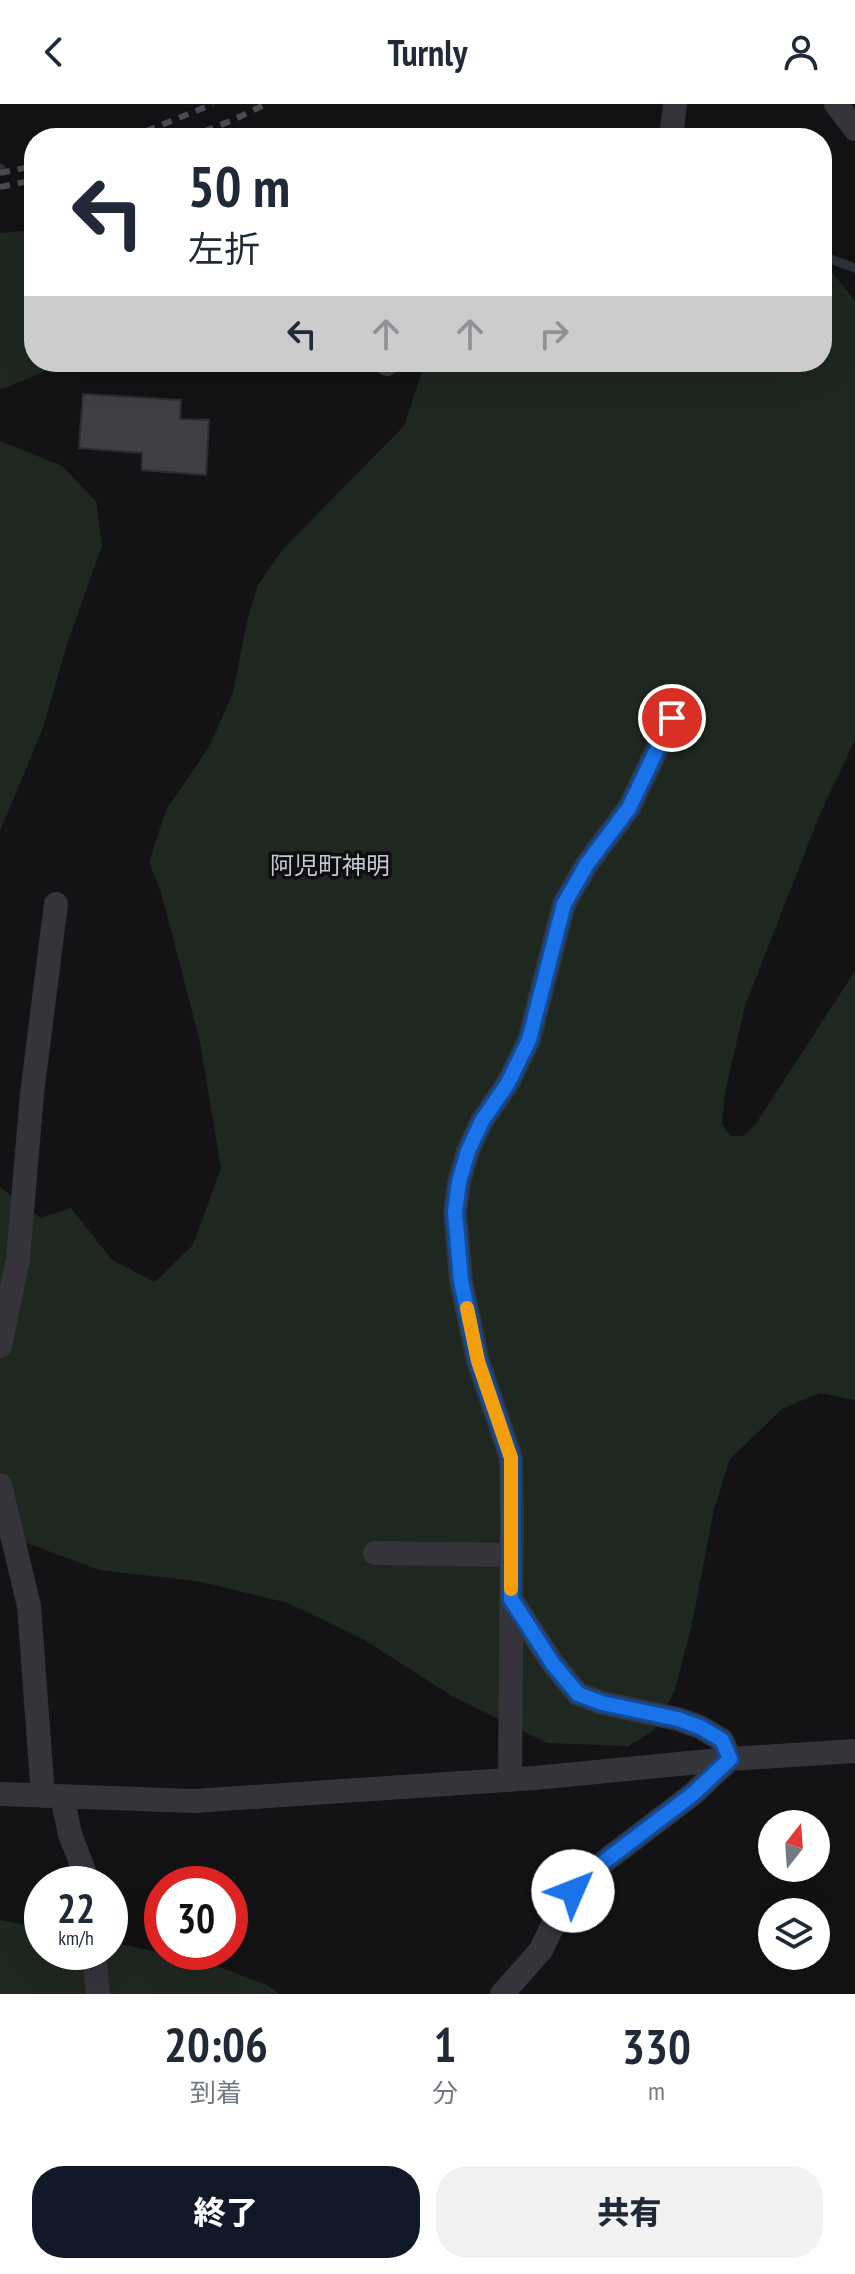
<!DOCTYPE html>
<html lang="ja">
<head>
<meta charset="utf-8">
<style>
	body { margin:0; font-family:"PT Sans Narrow","Noto Sans JP",sans-serif; background:#f2f2f3; color:#1f2937; height:100vh; display:flex; flex-direction:column; font-size:30px; white-space:nowrap }
	* { box-sizing:border-box; margin:0 }
	p { font-size:26px; color:#747a83 }
	.icon { flex:none; width:44px; height:44px; fill:none; stroke:currentColor; stroke-width:2; stroke-linecap:round; stroke-linejoin:round }
	.map { position:relative; height:1890px; overflow:hidden }
	.drawer { display:flex; flex-direction:column; background:#fff; flex:1 }
	.drawer>* { flex:none }
	.guide { position:absolute; left:24px; top:24px; width:808px; height:244px; border-radius:32px; box-shadow:0 8px 32px #0002; background:#fff; color:#1f2937; overflow:hidden }
	.needle { width:52px; rotate:17deg }
	.fabs { position:absolute; left:758px; top:1706px; display:grid; gap:16px }
	.fabs a { display:grid; place-items:center; width:72px; height:72px; border-radius:50%; background:#fff; box-shadow:0 8px 32px #0002; font-size:40px }
	.speed { position:absolute; left:24px; top:1762px; display:flex; gap:16px; font-size:40px; font-weight:700; text-align:center }
	.speed>* { display:grid; place-content:center; width:104px; height:104px; border-radius:50%; background:#fff; box-shadow:0 8px 32px #0002; line-height:1 }
	.speed small { font-size:20px; font-weight:400 }
	.speed .limit { border:12px solid #d22; background:#fff; color:#111 }
	.pin { position:absolute; display:grid; place-items:center; width:68px; height:68px; color:#fff; margin:-34px; border:4px solid #fff; border-radius:50%; box-shadow:0 2px 8px #0007 }
	.me { position:absolute; width:88px; margin:-44px; rotate:46deg; stroke-linejoin:round; filter:drop-shadow(0 0 6px #0008) }
	.turn { display:flex; align-items:center; gap:28px; height:168px; padding:0 32px; font-size:36px }
	.turn .icon { width:104px; height:104px; stroke-width:2.5 }
	.turn b { display:block; font-size:56px; line-height:68px }
	.lanes { display:flex; align-items:center; height:76px; padding:0 32px; background:#0003; justify-content:center; gap:40px; direction:ltr }
	.lanes .off { opacity:.35 }
	.eta { display:flex; justify-content:space-evenly; align-items:center; height:136px; text-align:center }
	.eta b { font-size:48px; font-weight:800; line-height:56px }
	.action { display:flex; gap:16px; margin-top:auto; padding:16px 32px }
	.action a { flex:1; height:92px; border-radius:32px; background:#111827; color:#fff; font-size:32px; font-weight:800; line-height:92px; text-align:center }
	.action a+a { background:#f2f2f3; color:#1f2937 }
	header { display:flex; justify-content:space-between; align-items:center; height:104px; padding:0 32px; background:#fff; font-size:36px; font-weight:800 }
	.map>svg:first-child { display:block }
</style>
</head>
<body>
<header><svg class="icon" aria-label="back" viewBox="0 0 24 24"><path d="M15 5l-7 7 7 7"/></svg>Turnly<svg class="icon" aria-label="person" viewBox="0 0 24 24"><circle cx="12" cy="8" r="4"/><path d="M4 21q1-7 8-7t8 7"/></svg></header>
<div class="map">
<svg width="855" height="1890" viewBox="0 0 855 1890">
	<rect width="100%" height="100%" fill="#131315"/>
	<path fill="#1f2721" d="M34,126V258H68L0,286V129Z
		M822,163L831,167L855,197V636L820,710L745,902L725,988L722,1020L730,1032H743L755,1021L855,867V1296L819,1289L782,1305L730,1355L714,1405L692,1520L675,1586L654,1626L629,1642L547,1639L452,1592L363,1535L288,1499L196,1477L99,1466L11,1433L0,1425V1083L40,1114L71,1104L112,1156L155,1178L193,1141L221,1064L200,938L161,788L149,758L166,706L209,643L233,589L247,517L258,481L284,444L404,322L425,258H822Z
		M0,337L62,362L96,397L102,442L68,537L43,624L0,727Z
		M0,1816L42,1824V1848H110V1838L209,1859L269,1882L279,1890H0Z"/>
	<g fill="none" stroke-linecap="round" stroke-linejoin="round">
		<path stroke="#2b323a" stroke-width="9" d="M0,64L1,65
			M32,95L34,97
			M822,152L855,164"/>
	</g>
	<path fill="#3f4045" stroke="#2d2d31" stroke-width="2" d="M501,27L502,34H469Z
		M83,290L181,296L180,315L209,316L206,371L142,366V349L79,344Z"/>
	<g fill="none" stroke-linecap="round" stroke-linejoin="round">
		<path stroke="#34343a" stroke-width="24" d="M836,0L855,25
			M671,34L675,0
			M387,260L388,258
			M0,1242L18,1155L32,990L56,800
			M0,1381L29,1502L43,1692
			M375,1449L512,1451
			M511,1495L553,1560L578,1590L602,1599L678,1615L700,1623L722,1636L730,1655
			M510,1676L512,1412L511,1354L478,1257L461,1177L455,1108L459,1078L468,1047L482,1017L508,979L529,936L564,800L587,760L629,704L672,614
			M0,1690L194,1697L535,1674L730,1655L855,1647
			M62,1693L70,1730L89,1780
			M94,1848L98,1890
			M502,1890L541,1846L563,1800L584,1773L693,1690L730,1655"/>
		<path stroke="#4b4c53" stroke-width="6" stroke-dasharray="10 8" stroke-linecap="butt" d="M129,34L213,0
			M187,34L233,16L266,0
			M0,69L34,62
			M0,83L34,76"/>
	</g>
	<g fill="none" stroke-linecap="round" stroke-linejoin="round">
		<g stroke="#114b97" stroke-width="20">
			<path id="route" d="M573,1787L584,1773L693,1690L730,1655L722,1636L700,1623L678,1615L602,1599L578,1590L553,1560L511,1495V1354L478,1257L461,1177L455,1108L459,1078L468,1047L482,1017L508,979L529,936L564,800L587,760L629,704L672,614"/>
		</g>
		<use href="#route" stroke="#1a73e8" stroke-width="14"/>
		<path stroke="#f59e0b" stroke-width="14" d="M467,1204L478,1257L511,1354V1485"/>
	</g>
	<g text-anchor="middle" stroke-width="7" stroke-linejoin="round" paint-order="stroke">
		<g font-size="24" fill="#c5c7d1" stroke="#0e0e10">
			<text x="330" y="770">阿児町神明</text>
		</g>
	</g>
</svg>
<div class="fabs">
<a><svg class="needle" viewBox="-14 -14 28 28"><path d="M0-13l5 13h-10z" fill="#e53935"/><path d="M0 13l5-13h-10z" fill="#747a83"/></svg></a>
<a><svg class="icon" aria-label="layers" viewBox="0 0 24 24"><path d="M12 4l9 5-9 5-9-5zM3 14l9 5 9-5"/></svg></a>
</div>
<div class="speed"><div>22<small>km/h</small></div><div class="limit">30</div></div>
<div class="pin" style="left:672px;top:614px;background:#d93025"><svg class="icon" aria-label="arrive" viewBox="0 0 24 24"><path d="M6 21V4h12l-3 4 3 4H6"/></svg></div>
<svg class="me" style="left:573px;top:1787px" viewBox="-20 -20 40 40"><circle r="19" fill="#fff"/><path d="M0-13L10 11 0 6-10 11z" fill="#1a73e8"/></svg>
<div class="guide">
<div class="turn"><svg class="icon" aria-label="left" viewBox="0 0 24 24"><path d="M17 20v-9H6M10 6l-5 5 5 5"/></svg><div><b>50 m</b>左折</div></div>
<div class="lanes"><svg class="icon" aria-label="left" viewBox="0 0 24 24"><path d="M17 20v-9H6M10 6l-5 5 5 5"/></svg><svg class="icon off" aria-label="ahead" viewBox="0 0 24 24"><path d="M12 20V5M6 11l6-6 6 6"/></svg><svg class="icon off" aria-label="ahead" viewBox="0 0 24 24"><path d="M12 20V5M6 11l6-6 6 6"/></svg><svg class="icon off" aria-label="right" viewBox="0 0 24 24"><path d="M7 20v-9h11M14 6l5 5-5 5"/></svg></div>
</div>
</div>
<section class="drawer">
<div class="eta">
<div><b>20:06</b><p>到着</p></div>
<div><b>1</b><p>分</p></div>
<div><b>330</b><p>m</p></div>
</div>
<div class="action"><a>終了</a><a>共有</a></div>
</section>
</body>
</html>
